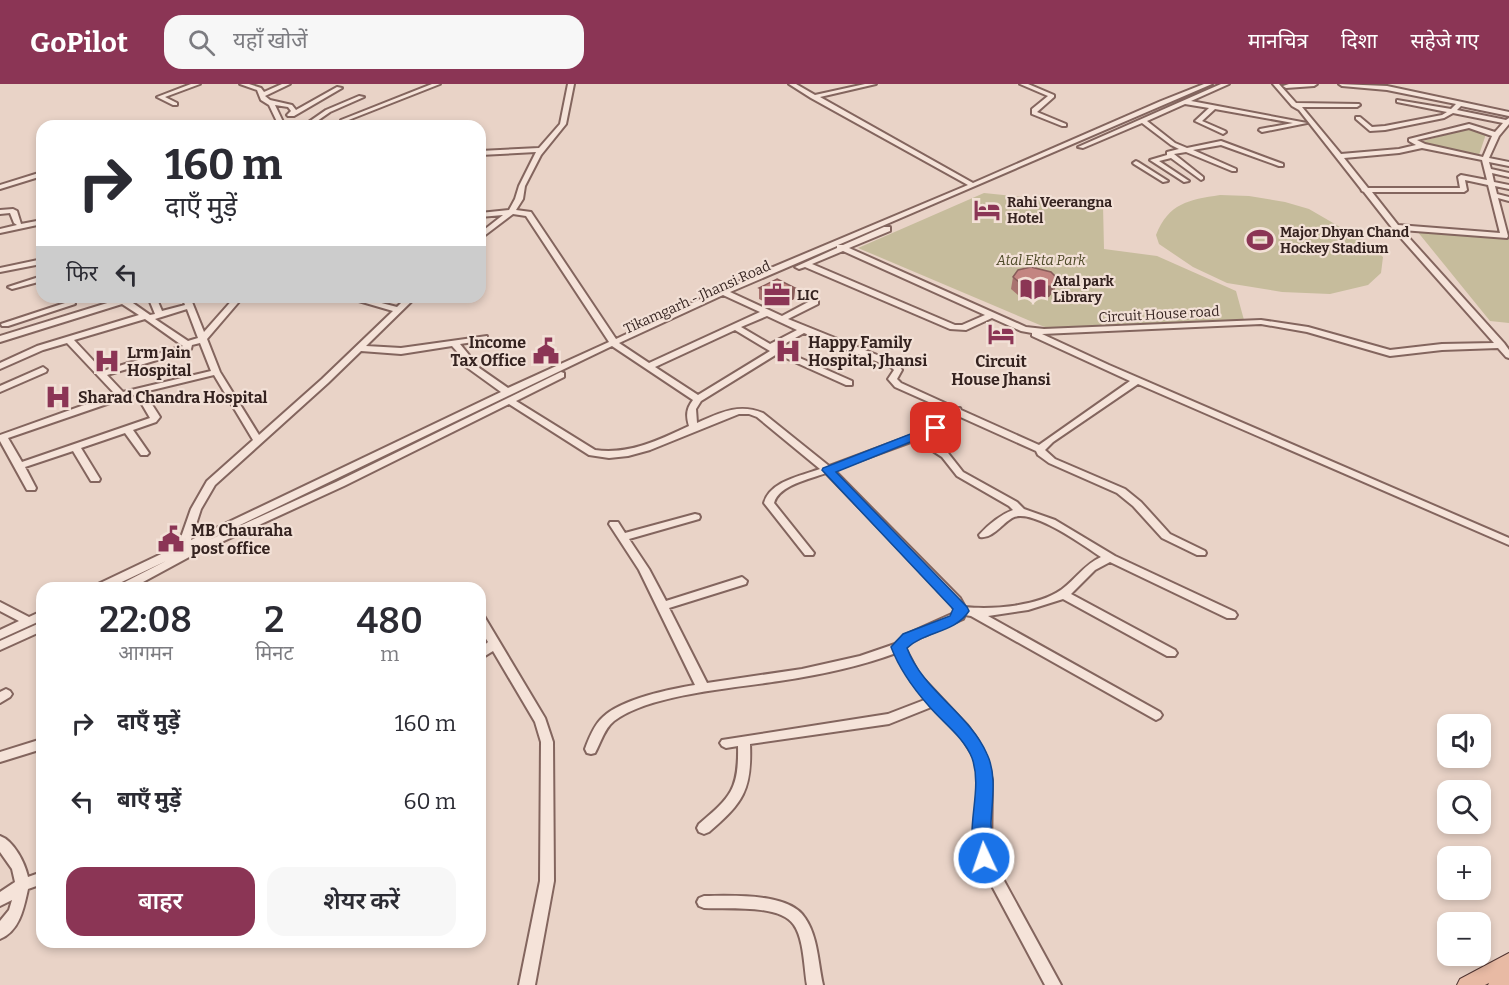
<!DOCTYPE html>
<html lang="hi">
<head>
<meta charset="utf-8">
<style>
	body { margin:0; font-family:Bitter,"Noto Sans Devanagari",serif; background:#f7f7f7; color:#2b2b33; height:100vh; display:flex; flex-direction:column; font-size:22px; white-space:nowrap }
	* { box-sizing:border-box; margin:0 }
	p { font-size:20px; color:#7c7c81 }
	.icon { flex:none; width:33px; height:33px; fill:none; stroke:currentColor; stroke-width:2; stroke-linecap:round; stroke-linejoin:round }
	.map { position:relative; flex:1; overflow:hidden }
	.details { position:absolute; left:36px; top:498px; width:450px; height:366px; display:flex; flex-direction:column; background:#fff; border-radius:18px; box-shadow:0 3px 9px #0003 }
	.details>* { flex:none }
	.guide { position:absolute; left:36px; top:36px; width:450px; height:183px; border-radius:18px; box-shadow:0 3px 9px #0003; background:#fff; color:#2b2b33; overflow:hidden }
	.controls { position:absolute; left:1437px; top:630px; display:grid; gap:12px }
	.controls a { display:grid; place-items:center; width:54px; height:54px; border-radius:12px; background:#fff; box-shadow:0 3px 9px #0003; font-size:30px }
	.pin { position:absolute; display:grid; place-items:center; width:51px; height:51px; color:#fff; margin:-26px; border-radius:12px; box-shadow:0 3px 9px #0006 }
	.me { position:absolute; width:66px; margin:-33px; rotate:357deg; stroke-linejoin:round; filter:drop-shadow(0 0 4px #0008) }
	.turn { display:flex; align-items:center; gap:21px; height:126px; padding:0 30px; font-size:27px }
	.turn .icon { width:78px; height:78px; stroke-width:2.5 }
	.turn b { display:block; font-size:42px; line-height:51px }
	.then { display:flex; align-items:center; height:57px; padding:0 30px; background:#0003; gap:12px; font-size:22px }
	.eta { display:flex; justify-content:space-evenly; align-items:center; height:102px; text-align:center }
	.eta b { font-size:36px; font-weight:600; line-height:42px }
	.action { display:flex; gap:12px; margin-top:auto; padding:12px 30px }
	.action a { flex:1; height:69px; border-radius:18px; background:#8b3555; color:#fff; font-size:24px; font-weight:600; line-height:69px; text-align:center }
	.action a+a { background:#f7f7f7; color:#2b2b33 }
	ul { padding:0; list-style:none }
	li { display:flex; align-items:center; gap:18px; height:78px; padding:0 30px }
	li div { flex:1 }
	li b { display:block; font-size:22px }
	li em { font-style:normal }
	header { display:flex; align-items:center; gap:36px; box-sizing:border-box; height:84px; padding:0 30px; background:#8b3555; color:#fff }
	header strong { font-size:28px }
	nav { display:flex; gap:33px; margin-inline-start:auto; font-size:21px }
	.search { width:420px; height:54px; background:#f7f7f7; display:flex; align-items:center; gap:15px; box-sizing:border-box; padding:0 21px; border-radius:18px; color:#7c7c81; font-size:22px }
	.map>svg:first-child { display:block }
</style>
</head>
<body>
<header>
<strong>GoPilot</strong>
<div class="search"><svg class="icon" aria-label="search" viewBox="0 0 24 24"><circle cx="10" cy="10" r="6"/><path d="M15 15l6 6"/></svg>यहाँ खोजें</div>
<nav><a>मानचित्र</a><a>दिशा</a><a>सहेजे गए</a></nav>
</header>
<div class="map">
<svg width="1509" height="901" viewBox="0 0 1509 901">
	<rect width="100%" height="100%" fill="#e9d3c7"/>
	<path fill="#c6bc9c" d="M1466,45L1486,50L1479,71L1420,58Z
		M984,109L1103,121L1104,165L1157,172L1236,207L1244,236L1047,244L858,164Z
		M1220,111L1249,112L1285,118L1309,125L1371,161L1383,173L1381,189L1368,201L1330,210L1282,208L1227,199L1193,183L1159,160L1156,151C1169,119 1188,116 1220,111Z
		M1417,147L1509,154V239L1490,237Z"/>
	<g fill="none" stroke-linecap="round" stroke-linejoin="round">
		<g stroke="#83655e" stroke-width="4">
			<path id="minor" d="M191,0H200L165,13L177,19V21H173L157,13Z
				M240,0H249L261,4L264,8L282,0H290L265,12L270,16L292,21L296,26L337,3L342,4L294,32H288L287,31L291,27L288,23L275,21L285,42H279L269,21L261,16L257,6Z
				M432,0H440L346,37L341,36Z
				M568,0H574L566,40L541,71L525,102L523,115L516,126L531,128L616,255L728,202L968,101L811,14L789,0H796L815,11L865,0H876L820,13L973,99L1161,17L1204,0H1212L838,161H843L884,143H890V147L849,164L1026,243L1044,245L1261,236L1308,243L1390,266L1442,260L1494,259L1393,145L1364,108L1362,107L1361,105L1299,26L1292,22L1273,0H1279L1296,19L1359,20L1360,21L1357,23H1302L1341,70L1399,65L1416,61L1409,57V55L1469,40L1495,48L1503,39L1453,29L1444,34L1385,46L1370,47L1356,35V33H1360L1372,43L1385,42L1442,31L1447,28L1397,18V16L1451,25L1456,20L1387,6L1342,2L1339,0L1387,2L1509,28V32L1461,22L1457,26L1506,36L1509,34V40L1499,52L1489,74L1509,78V82L1489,78L1491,85L1509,89V93L1492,89L1494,98L1509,101V105L1495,102L1497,110L1509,113V117L1498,114L1508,152L1507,154L1402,146L1504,259L1509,266V274L1506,273L1498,264L1442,266L1390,272L1307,248L1261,240L1042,250L1109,281L1509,454V461L1138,300L1053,358L1045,366L1055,375L1125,405L1141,418L1170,450L1205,467L1206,469L1205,471H1197L1162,454L1133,422L1117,409L1049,379L1038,371L1036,367L956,331L925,353L948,369L963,388L1017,418L1024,425L1055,436L1115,472L1235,528L1237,531L1235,534H1227L1110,478L1095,486L1071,510L1175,566L1177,569L1175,572H1167L1063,515L1028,526L988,532L1160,628L1162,631L1160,634L1156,636L971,532L965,531L963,535L913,557L905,564L919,590L967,641L977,655L986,673L992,696L991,773L1061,901H1045L977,774L979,696L974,673L958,648L934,622L889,640L750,660C752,706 743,719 709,748L704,750L699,748L697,744L699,740C731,713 739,705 738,662L726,664L722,662L720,659L722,656L888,630L927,615L911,597L896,569C858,583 819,591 779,597C735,604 649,610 614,637C604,645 601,658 595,669L591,670L587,669L585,665C589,654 594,641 603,633C622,615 670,605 695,601L639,486L609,440L610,438H618L625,449L695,430L699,431L700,433L699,435L629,455L649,485L666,517L742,493L747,497L746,500L669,524L707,599L802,585L860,572L895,560L905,551L954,529L955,527L951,519L826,389C810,395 779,401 774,419L814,469L813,471H805L764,419C770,397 801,392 820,385L757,333L749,330H739L650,366L628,372L609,374L589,371L509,320L344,402L191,472L132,504H117L119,501L166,477L109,504H94L96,501L178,462L191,425L207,397L253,356L214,291L144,308L160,333L156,338L133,346L149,369L147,371H141L125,349L81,364L100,395L99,397H91L73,367L25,383L36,404L35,406H27L0,357V351L115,310L67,259L43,266L0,285V279L37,262L139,231L122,220L0,258V252L117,216L114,213H139L130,217L150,231L155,230L148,213H156L162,227L185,221L182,213H190L204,248L235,213H243L207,255L220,288L259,351L322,295L393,227L345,213H358L397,223L407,213H416L366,262L401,264L487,252V256L460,260L469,271L472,279L508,304L609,258L526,132L513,130L480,155V149L503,131L480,133V129L509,126L515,115L519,102L536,68L480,71V67L539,64L560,40ZM1469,44L1492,52L1483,73L1425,60L1417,56ZM1422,64L1482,76L1487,96L1461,91L1458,93L1460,104H1368L1344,74L1399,69ZM1465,96L1488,101L1500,149L1398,141L1372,108H1464L1467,106ZM837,162V164L795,183L799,185L805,183L950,245L966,246L992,234L1021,247L1032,249V252L1130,297L1039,361L961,326L960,324H956L901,299L897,295L902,286L897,279L788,235L818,220V216H812L782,232L730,208ZM843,167L985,231L962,241H955L812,180ZM723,211L760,228L649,279L619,259ZM187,225L198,254L188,257L155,235ZM767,232L797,246L770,260L741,243ZM145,235L183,262L103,287L74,256ZM735,246L770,267L698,311L655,283ZM804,249L891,283L894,286L888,295L895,303L949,327L923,347L829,382L763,329C738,319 720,329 697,339L696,325L701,317L777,270L846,301H852V297L777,264ZM200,259L211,287L123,308L107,291L187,267L191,265L192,261ZM452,262L461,272L465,282L501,308L191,456L201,425L215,401L328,299L361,267L401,270ZM612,262L693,316C686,325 686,332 689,342C659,356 629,371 595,366L516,317L564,293V289L561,288L336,398L209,456ZM136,310L150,334L22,378L8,354ZM916,356L942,373L957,392L1009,422L1013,426C1000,431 988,441 979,451L980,453C992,455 1002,440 1012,434C1031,423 1084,462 1101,473C1085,480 1076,495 1061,506C1038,522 993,526 965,523L960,514L834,386Z
				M1020,0H1028L1054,11V13L1037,28L1066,40V42H1062L1032,30V25L1048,12Z
				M1221,0H1229L1191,17L1307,39L1262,48L1259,46L1260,45L1293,39L1215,25L1202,37L1225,47L1226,48L1223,50L1195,37L1209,24L1185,20L1147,37L1175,59L1187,64L1221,57L1283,80V82H1279L1221,61L1193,66L1236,85V87H1232L1186,68L1174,70L1203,93V95L1201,96L1171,74L1159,77L1189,97L1184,98L1150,76L1167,71V68L1179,65L1171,61L1142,39L1083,64L1078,63Z
				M1289,0H1317L1314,2L1286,4L1283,2Z
				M359,12L364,13L330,28L310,42H303L326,26Z
				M1136,77L1138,78L1168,97L1163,98L1134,80L1133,79Z
				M42,88V92L0,105V101Z
				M13,125L17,127L21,140L42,136V140L0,149V145L17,141L14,139L10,129L0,130V126Z
				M38,176L42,178L41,180L0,188V184Z
				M39,193H42V197L12,205L8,203Z
				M68,218H74L75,220L8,242H2L1,240Z
				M43,283L47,286L46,288L0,308V302Z
				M0,518L29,533L42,527V536L0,555V546L19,537L0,527Z
				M480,531L484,532L545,634L553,658L554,797L535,901H519L540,797L541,658L535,638L493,567L480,575V565L488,558L480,545Z
				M42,538V547L0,566V557Z
				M6,605L10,607L12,610L10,613L0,619V608Z
				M42,655V665L0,678V668Z
				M0,752C14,757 25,779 28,793L42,788V800L28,805C24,823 20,847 0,855V837L9,826L12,816L0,822V808L15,798L12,785L0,768Z
				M704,812C731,812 789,808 805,834C818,853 818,879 823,901H807C804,884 804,855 794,841C780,820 727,825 704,824L699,822L697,818L699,814Z"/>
		</g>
		<g stroke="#513532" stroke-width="2">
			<path id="major" d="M1509,869V901H1488L1489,899L1485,901H1457L1460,895Z"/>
		</g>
		<use href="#minor" fill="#f5e3d9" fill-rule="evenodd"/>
		<use href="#major" fill="#e8baa4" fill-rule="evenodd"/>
	</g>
	<path fill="#a8726f" d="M1013,193L1055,205L1049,213L1036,215L1018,211L1011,205Z
		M759,204H795L794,215L777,224L759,215Z"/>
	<path fill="#885d5a" d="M1057,194L1055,205L1049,213L1036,215L1038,203Z
		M795,204L794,215L777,224V212Z"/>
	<path fill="#c38581" stroke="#885d5a" stroke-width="1.5" d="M1031,183L1051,188L1057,194L1051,202L1038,203L1020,199L1013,193L1018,186Z
		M777,195L795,204L777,212L759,204Z"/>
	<path fill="#1a73e8" stroke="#114b97" stroke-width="1.5" d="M936,340L942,344L940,346L836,388L967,523L969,527C955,549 925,547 907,564C923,607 969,629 987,670C997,691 992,716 991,739C991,751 996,769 990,780L984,782L978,780C962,748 984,708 972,674C964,653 942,638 928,621C913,604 899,584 891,563L903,550L950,532L953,525L822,386L823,384Z"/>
	<defs>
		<g id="hotel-bare" transform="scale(2.07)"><path d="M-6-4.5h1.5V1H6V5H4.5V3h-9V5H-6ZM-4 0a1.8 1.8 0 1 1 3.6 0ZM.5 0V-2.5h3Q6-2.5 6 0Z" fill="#8b3555" stroke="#f2e0d6" stroke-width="2.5" paint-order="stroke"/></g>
		<g id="stadium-bare" transform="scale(2.07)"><path d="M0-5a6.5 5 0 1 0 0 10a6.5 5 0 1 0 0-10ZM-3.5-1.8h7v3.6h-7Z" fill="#8b3555" stroke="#f2e0d6" stroke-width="2.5" paint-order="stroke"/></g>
		<g id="library-bare" transform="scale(2.07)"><path d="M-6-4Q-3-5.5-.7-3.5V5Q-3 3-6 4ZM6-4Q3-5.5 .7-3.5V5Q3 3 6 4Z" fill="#8b3555" stroke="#f2e0d6" stroke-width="2.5" paint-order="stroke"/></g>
		<g id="office-bare" transform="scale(2.07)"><path d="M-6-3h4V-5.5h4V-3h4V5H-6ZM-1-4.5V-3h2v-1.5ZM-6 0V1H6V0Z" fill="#8b3555" stroke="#f2e0d6" stroke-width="2.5" paint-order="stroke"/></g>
		<g id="civic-bare" transform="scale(2.07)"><path d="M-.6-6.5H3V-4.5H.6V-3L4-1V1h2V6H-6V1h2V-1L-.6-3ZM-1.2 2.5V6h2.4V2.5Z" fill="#8b3555" stroke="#f2e0d6" stroke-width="2.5" paint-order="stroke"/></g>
		<g id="hospital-bare" transform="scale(2.07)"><path d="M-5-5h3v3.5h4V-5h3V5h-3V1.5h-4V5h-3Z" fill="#8b3555" stroke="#f2e0d6" stroke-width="2.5" paint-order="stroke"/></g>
	</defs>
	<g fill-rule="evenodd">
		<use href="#hotel-bare" x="987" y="126"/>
		<use href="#stadium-bare" x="1260" y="156"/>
		<use href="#library-bare" x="1033" y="205"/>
		<use href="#office-bare" x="777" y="211"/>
		<use href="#hotel-bare" x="1001" y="250"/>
		<use href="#civic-bare" x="546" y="267"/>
		<use href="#hospital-bare" x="788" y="267"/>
		<use href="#hospital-bare" x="107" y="277"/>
		<use href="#hospital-bare" x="58" y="313"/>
		<use href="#civic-bare" x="171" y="455"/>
	</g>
	<g text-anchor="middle" stroke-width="4.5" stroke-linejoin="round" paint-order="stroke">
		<g font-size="14" font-weight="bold" fill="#352320" stroke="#f2e0d6" text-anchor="start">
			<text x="1007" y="123">Rahi Veerangna<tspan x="1007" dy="16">Hotel</tspan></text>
			<text x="1280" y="153">Major Dhyan Chand<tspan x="1280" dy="16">Hockey Stadium</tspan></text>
			<text x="1053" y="202">Atal park<tspan x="1053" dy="16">Library</tspan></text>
			<text x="797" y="216">LIC</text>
		</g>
		<g font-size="14" font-style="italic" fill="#4f4b29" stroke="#f2e0d6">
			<text x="1041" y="181">Atal Ekta Park</text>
		</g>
		<g font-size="14" fill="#352320" stroke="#f2e0d6">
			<text transform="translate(697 213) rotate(-24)" y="5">Tikamgarh - Jhansi Road</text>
			<text transform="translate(1159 230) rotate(-3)" y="5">Circuit House road</text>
		</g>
		<g font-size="16" font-weight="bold" fill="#352320" stroke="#f2e0d6" text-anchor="start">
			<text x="526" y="264" text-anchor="end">Income<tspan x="526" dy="18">Tax Office</tspan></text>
			<text x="808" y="264">Happy Family<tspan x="808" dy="18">Hospital, Jhansi</tspan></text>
			<text x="127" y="274">Lrm Jain<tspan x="127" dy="18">Hospital</tspan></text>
			<text x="1001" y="283" text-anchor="middle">Circuit<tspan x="1001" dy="18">House Jhansi</tspan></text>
			<text x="78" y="319">Sharad Chandra Hospital</text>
			<text x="191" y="452">MB Chauraha<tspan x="191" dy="18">post office</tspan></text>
		</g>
	</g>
</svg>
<div class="controls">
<a><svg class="icon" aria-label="sound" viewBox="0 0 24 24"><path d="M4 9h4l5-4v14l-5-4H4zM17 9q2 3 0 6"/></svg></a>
<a><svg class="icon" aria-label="search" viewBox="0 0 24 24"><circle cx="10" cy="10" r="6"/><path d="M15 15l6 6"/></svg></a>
<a>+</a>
<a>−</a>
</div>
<div class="pin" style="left:936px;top:344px;background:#d93025"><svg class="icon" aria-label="arrive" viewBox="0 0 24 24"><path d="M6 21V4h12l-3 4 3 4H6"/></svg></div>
<svg class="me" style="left:984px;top:774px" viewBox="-20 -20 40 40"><circle r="17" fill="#1a73e8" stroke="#fff" stroke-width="3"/><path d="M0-11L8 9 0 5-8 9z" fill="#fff"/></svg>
<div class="guide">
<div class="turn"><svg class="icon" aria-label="right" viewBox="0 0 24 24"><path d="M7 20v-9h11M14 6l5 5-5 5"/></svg><div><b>160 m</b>दाएँ मुड़ें</div></div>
<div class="then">फिर<svg class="icon" aria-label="left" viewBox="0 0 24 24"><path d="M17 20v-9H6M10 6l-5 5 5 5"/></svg></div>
</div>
<section class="details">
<div class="eta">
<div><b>22:08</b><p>आगमन</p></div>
<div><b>2</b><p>मिनट</p></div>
<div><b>480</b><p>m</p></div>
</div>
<ul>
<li><svg class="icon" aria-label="right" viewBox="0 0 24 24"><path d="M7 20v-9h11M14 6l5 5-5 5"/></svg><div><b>दाएँ मुड़ें</b></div><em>160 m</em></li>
<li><svg class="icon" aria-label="left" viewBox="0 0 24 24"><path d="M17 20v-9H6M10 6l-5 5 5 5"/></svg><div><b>बाएँ मुड़ें</b></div><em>60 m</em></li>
</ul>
<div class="action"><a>बाहर</a><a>शेयर करें</a></div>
</section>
</div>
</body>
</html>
